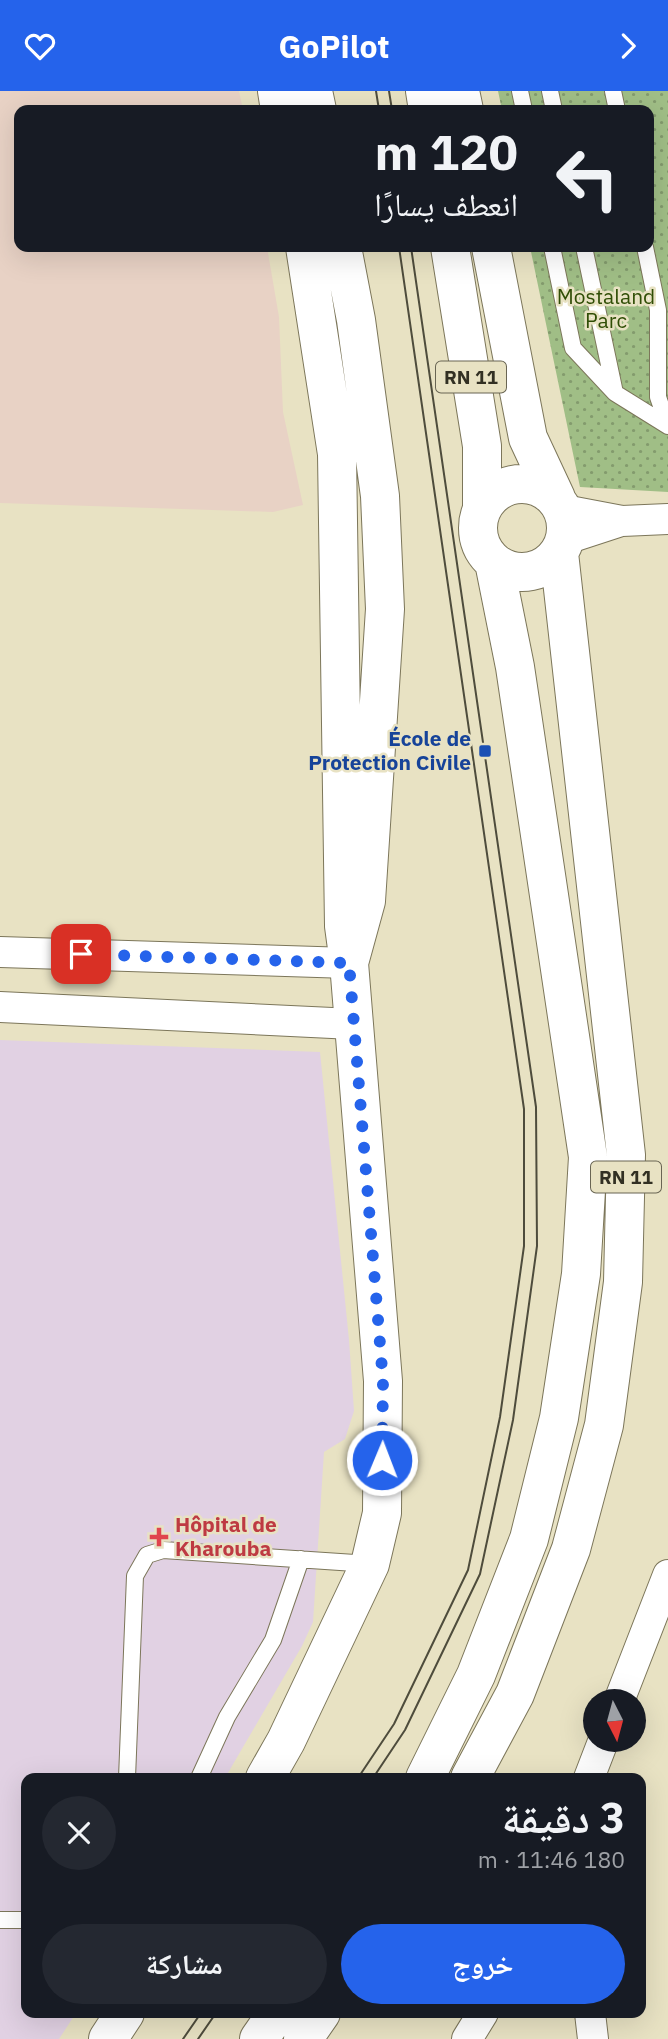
<!DOCTYPE html>
<html lang="ar">
<head>
<meta charset="utf-8">
<style>
	body { margin:0; font-family:"IBM Plex Sans","Noto Naskh Arabic",sans-serif; background:#242831; color:#f1f3f6; direction:rtl; height:100vh; display:flex; flex-direction:column; font-size:26px; white-space:nowrap }
	* { box-sizing:border-box; margin:0 }
	p { font-size:23px; color:#9ea1a6 }
	.icon { flex:none; width:38px; height:38px; fill:none; stroke:currentColor; stroke-width:2; stroke-linecap:round; stroke-linejoin:round }
	.map { position:relative; flex:1; overflow:hidden; direction:ltr }
	.side { position:absolute; left:21px; top:1682px; width:625px; height:245px; display:flex; flex-direction:column; background:#171b24; border-radius:14px; box-shadow:0 7px 28px #0002; direction:rtl }
	.side>* { flex:none }
	.top-card { position:absolute; left:14px; top:14px; width:640px; height:147px; border-radius:14px; box-shadow:0 7px 28px #0002; direction:rtl; background:#171b24; color:#f1f3f6; overflow:hidden }
	.needle { width:46px; rotate:174deg }
	.tools { position:absolute; left:583px; top:1598px; display:grid; gap:14px }
	.tools a { display:grid; place-items:center; width:63px; height:63px; border-radius:50%; background:#171b24; box-shadow:0 7px 28px #0002; font-size:35px }
	.pin { position:absolute; display:grid; place-items:center; width:60px; height:60px; color:#fff; margin:-30px; border-radius:14px; box-shadow:0 4px 10px #0006 }
	.me { position:absolute; width:77px; margin:-38px; rotate:1deg; stroke-linejoin:round; filter:drop-shadow(0 0 5px #0008) }
	.turn { display:flex; align-items:center; gap:24px; height:147px; padding:0 21px; font-size:32px }
	.turn .icon { width:91px; height:91px; stroke-width:2.5 }
	.turn b { display:block; font-size:49px; line-height:60px }
	.round { display:grid; place-items:center; flex:none; width:74px; height:74px; border-radius:37px; background:#242831 }
	.head { display:flex; align-items:center; justify-content:space-between; height:119px; padding:0 21px }
	h1 { font-size:42px; font-weight:700; line-height:52px }
	.cta { display:flex; gap:14px; margin-top:auto; padding:14px 21px }
	.cta a { flex:1; height:80px; border-radius:42px; background:#2563eb; color:#fff; font-size:28px; font-weight:700; line-height:80px; text-align:center }
	.cta a+a { background:#242831; color:#f1f3f6 }
	header { display:flex; justify-content:space-between; align-items:center; height:91px; padding:0 21px; background:#2563eb; color:#fff; font-size:32px; font-weight:700 }
	.map>svg:first-child { display:block }
</style>
</head>
<body>
<header><svg class="icon" aria-label="forward" viewBox="0 0 24 24"><path d="M9 5l7 7-7 7"/></svg>GoPilot<svg class="icon" aria-label="heart" viewBox="0 0 24 24"><path d="M12 20l-8-8c-3-5 5-10 8-4 3-6 11-1 8 4z"/></svg></header>
<div class="map">
<svg width="668" height="1948" viewBox="0 0 668 1948">
	<defs>
		<pattern id="park-dots" width="8" height="8" patternUnits="userSpaceOnUse" patternTransform="scale(1.75)"><rect width="8" height="8" fill="#a0be86"/><path d="M2 2h.1M6 6h.1" fill="none" stroke="#839b6d" stroke-width="1.8" stroke-linecap="round"/></pattern>
	</defs>
	<rect width="100%" height="100%" fill="#e8e2c3"/>
	<path fill="#e8d2c5" d="M0,0H239L243,19H19V156H267L279,226L283,321L303,414L273,421L0,412Z"/>
	<path fill="#e1d1e3" d="M0,949L320,961L349,1249L354,1320L345,1348L324,1361L313,1531L302,1555L225,1687H26V1922H76L59,1948H0Z"/>
	<path fill="url(#park-dots)" d="M498,0H668V401L580,396L530,156H649V19H502Z"/>
	<g fill="none" stroke-linecap="round" stroke-linejoin="round">
		<g stroke="#7c765a" stroke-width="18">
			<path id="lane" d="M520,0L524,19
				M550,0L554,19
				M613,0L617,19
				M552,156L573,257L615,302
				M584,156L615,302L668,335
				M645,156L658,219V306L668,335
				M127,1687L135,1485L147,1464L163,1459L370,1473
				M199,1687L227,1626L273,1549L301,1468
				M0,1829H26"/>
		</g>
		<g stroke="#7c765a" stroke-width="32">
			<path id="street" d="M564,419L622,430L668,428
				M566,448L618,431
				M0,861L349,872
				M0,916L353,933
				M619,1610L668,1484
				M589,1687L604,1648
				M590,1922L593,1948
				M467,1948L483,1922"/>
		</g>
		<g stroke="#7c765a" stroke-width="40">
			<path id="secondary" d="M277,0L280,19
				M313,0L317,19
				M305,156L337,363L344,835L349,872L366,810L385,518L380,405L356,229L342,156
				M265,1687L286,1650L370,1473L382,1422L383,1290L349,872
				M108,1948L125,1922"/>
		</g>
		<g stroke="#7c765a" stroke-width="40">
			<path id="highway" d="M425,0L428,19
				M460,0L464,19
				M450,156L482,355V417
				M491,156L528,347L556,407
				M478 437a44 44 0 1 1 88 0a44 44 0 1 1-88 0Z
				M425,1687L476,1584L529,1448L559,1327L581,1183L588,1066L515,576L494,471
				M470,1687L515,1603L571,1458L604,1334L623,1191L626,1064L559,462
				M259,1948L277,1922
				M303,1948L321,1922"/>
		</g>
		<use href="#lane" stroke="#fff" stroke-width="16"/>
		<use href="#street" stroke="#fff" stroke-width="30"/>
		<use href="#secondary" stroke="#fff" stroke-width="38"/>
		<use href="#highway" stroke="#fff" stroke-width="38"/>
		<path stroke="#4e4c3c" stroke-width="2" d="M376,0L379,19
			M389,0L392,19
			M358,1687L394,1633L468,1479L500,1326L524,1155V1018L399,156
			M373,1687L405,1639L480,1483L513,1329L537,1155L536,1016L411,156
			M183,1948L201,1922
			M198,1948L216,1922"/>
	</g>
	<g fill="none" stroke-linecap="round" stroke-linejoin="round">
		<path stroke="#2563eb" stroke-width="12" stroke-dasharray="0 21.6" d="M81,863L349,872L383,1290L382,1369"/>
	</g>
	<rect fill="#1a4fb4" stroke="#e8e2c3" stroke-width="2.5" x="478" y="653" width="14" height="14" rx="3.5"/>
	<path fill="#e0444e" stroke="#e8e2c3" stroke-width="2.5" d="M155.5 1435.5h7v7h7v7h-7v7h-7v-7h-7v-7h7z"/>
	<g text-anchor="middle" stroke-width="5" stroke-linejoin="round" paint-order="stroke">
		<g fill="#e8e2c3" stroke="#696553" stroke-width="2">
			<rect x="436" y="270.5" width="70" height="31" rx="5"/>
			<rect x="591" y="1070.5" width="70" height="31" rx="5"/>
		</g>
		<g font-size="19" font-weight="bold" fill="#323023">
			<text x="471" y="293">RN 11</text>
			<text x="626" y="1093">RN 11</text>
		</g>
		<g font-size="21" fill="#304e06" stroke="#e8e2c3">
			<text x="606" y="213">Mostaland<tspan x="606" dy="24">Parc</tspan></text>
		</g>
		<g font-size="21" font-weight="bold" fill="#164399" stroke="#e8e2c3" text-anchor="end">
			<text x="471" y="655">École de<tspan x="471" dy="24">Protection Civile</tspan></text>
		</g>
		<g font-size="21" font-weight="bold" fill="#be3a42" stroke="#e8e2c3" text-anchor="start">
			<text x="175" y="1441">Hôpital de<tspan x="175" dy="24">Kharouba</tspan></text>
		</g>
	</g>
</svg>
<div class="tools">
<a><svg class="needle" viewBox="-14 -14 28 28"><path d="M0-13l5 13h-10z" fill="#e53935"/><path d="M0 13l5-13h-10z" fill="#9ea1a6"/></svg></a>
</div>
<div class="pin" style="left:81px;top:863px;background:#d93025"><svg class="icon" aria-label="arrive" viewBox="0 0 24 24"><path d="M6 21V4h12l-3 4 3 4H6"/></svg></div>
<svg class="me" style="left:382px;top:1369px" viewBox="-20 -20 40 40"><circle r="17" fill="#2563eb" stroke="#fff" stroke-width="3"/><path d="M0-11L8 9 0 5-8 9z" fill="#fff"/></svg>
<div class="top-card">
<div class="turn"><svg class="icon" aria-label="left" viewBox="0 0 24 24"><path d="M17 20v-9H6M10 6l-5 5 5 5"/></svg><div><b>120 m</b>انعطف يسارًا</div></div>
</div>
<section class="side">
<div class="head"><div><h1>3 دقيقة</h1><p>180 m · 11:46</p></div><a class="round"><svg class="icon" aria-label="close" viewBox="0 0 24 24"><path d="M6 6l12 12M18 6L6 18"/></svg></a></div>
<div class="cta"><a>خروج</a><a>مشاركة</a></div>
</section>
</div>
</body>
</html>
